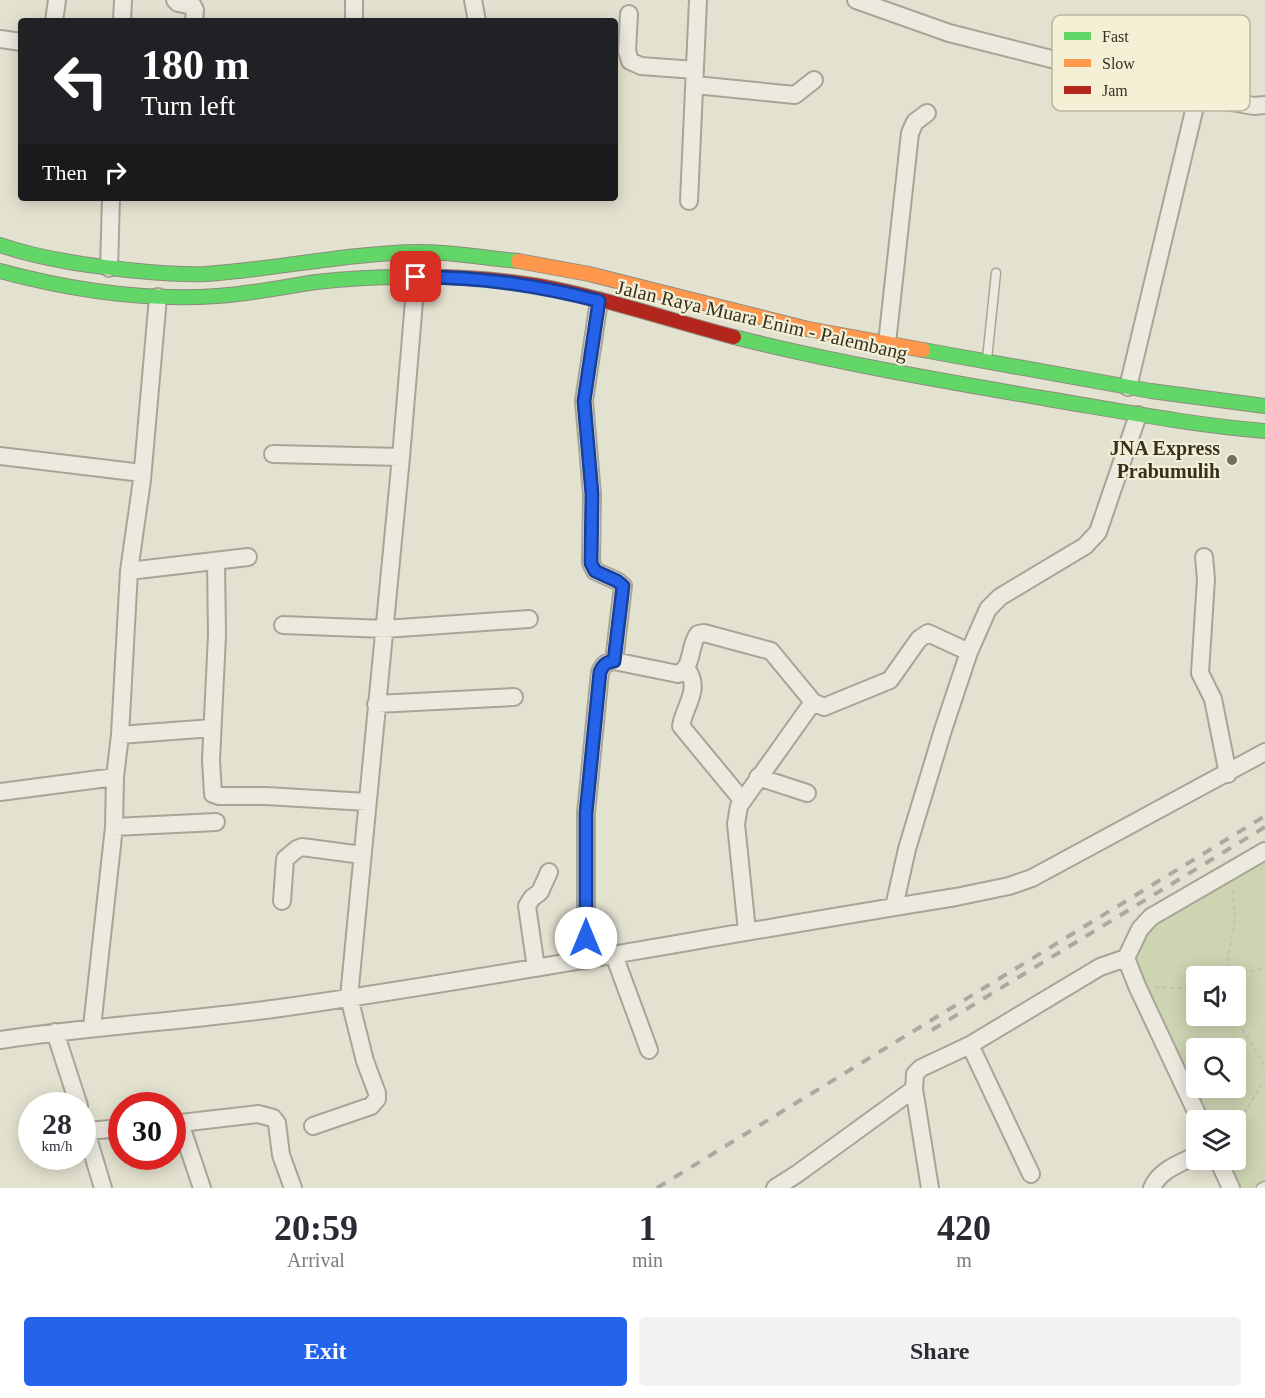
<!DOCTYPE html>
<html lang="en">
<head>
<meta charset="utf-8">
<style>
	body { margin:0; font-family:Georgia,serif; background:#f2f2f3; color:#2b2b33; height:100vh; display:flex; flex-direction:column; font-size:22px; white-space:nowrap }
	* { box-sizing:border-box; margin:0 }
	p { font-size:20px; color:#7c7c81 }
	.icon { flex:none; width:33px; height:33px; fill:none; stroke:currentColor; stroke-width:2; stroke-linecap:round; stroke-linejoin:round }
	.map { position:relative; height:1188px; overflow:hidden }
	.drawer { display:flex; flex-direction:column; background:#fff; flex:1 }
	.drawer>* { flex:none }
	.banner { position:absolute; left:18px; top:18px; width:600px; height:183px; border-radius:6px; box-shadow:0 3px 15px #0003; background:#202124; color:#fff; overflow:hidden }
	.tools { position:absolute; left:1186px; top:966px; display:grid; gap:12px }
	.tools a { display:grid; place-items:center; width:60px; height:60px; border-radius:6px; background:#fff; box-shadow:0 3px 15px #0003; font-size:30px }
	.speed { position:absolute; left:18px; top:1092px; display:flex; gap:12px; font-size:30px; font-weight:700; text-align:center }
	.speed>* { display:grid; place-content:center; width:78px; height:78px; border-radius:50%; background:#fff; box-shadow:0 3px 15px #0003; line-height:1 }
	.speed small { font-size:15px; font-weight:400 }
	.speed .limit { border:9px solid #d22; background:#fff; color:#111 }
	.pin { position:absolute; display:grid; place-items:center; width:51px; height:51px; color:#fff; margin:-26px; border-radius:12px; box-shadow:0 3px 9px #0006 }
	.me { position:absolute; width:66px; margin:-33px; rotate:0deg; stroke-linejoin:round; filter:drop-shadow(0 0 4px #0008) }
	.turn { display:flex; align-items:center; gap:21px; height:126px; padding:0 24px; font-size:27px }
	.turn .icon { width:78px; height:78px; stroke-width:2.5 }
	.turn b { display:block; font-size:42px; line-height:51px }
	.then { display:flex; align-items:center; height:57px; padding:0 24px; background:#0003; gap:12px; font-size:22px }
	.eta { display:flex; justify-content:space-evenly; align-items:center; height:102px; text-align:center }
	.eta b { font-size:36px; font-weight:600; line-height:42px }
	.primary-button { display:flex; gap:12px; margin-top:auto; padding:12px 24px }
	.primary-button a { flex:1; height:69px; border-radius:6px; background:#2563eb; color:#fff; font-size:24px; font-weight:600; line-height:69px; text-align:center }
	.primary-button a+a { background:#f2f2f3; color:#2b2b33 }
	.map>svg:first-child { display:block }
</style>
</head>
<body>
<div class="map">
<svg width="1265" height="1188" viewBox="0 0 1265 1188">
	<rect width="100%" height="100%" fill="#e3e1cf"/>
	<path fill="#cdd4b2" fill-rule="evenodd" d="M1265,860V1183L1257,1188H1234L1220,1160H1236V1120H1201L1131,966L1140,942L1156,925ZM1197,976H1236V1016H1197ZM1197,1048H1236V1088H1197Z"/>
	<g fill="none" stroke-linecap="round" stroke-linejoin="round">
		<g stroke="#a8a597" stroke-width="11">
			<path id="lane" d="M987,359L996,273
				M1261,1188L1265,1186"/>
		</g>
		<g stroke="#a8a597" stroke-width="20">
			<path id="street" d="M175,0L178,3L193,6L195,10L194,21
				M473,0L477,21
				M856,0L949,33L1067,63L1225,101L1254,106L1265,105
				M629,14L627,51L630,61L641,66L695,70
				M54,21L57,0
				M122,21L123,0
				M354,21V0
				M0,39L21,42
				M695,85L795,95L814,80
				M689,201L698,0
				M109,268L111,198
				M599,301L584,401L592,494L591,563L595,571L617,581L623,586L614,661
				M887,343L910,133L915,122L927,113
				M1128,387L1198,94
				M273,454L401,457
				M0,456L142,473
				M1204,557L1206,579L1200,673L1213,699L1228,774
				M216,561L217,635L211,760L213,794L219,796H266L367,802
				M129,571L248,557
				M283,625L385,629L529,619
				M686,668C702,689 685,704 681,726L742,800
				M376,704L514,697
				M120,735L212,728
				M758,777L807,793
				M0,792L115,777
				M114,827L216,822
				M282,901L285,859L297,849L302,847L362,855
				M894,907L907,849L943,730L969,652L988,609L1000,597L1085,546L1098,532L1138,415
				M747,931L736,824L739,806L813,702
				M614,955L649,1050
				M586,960V813L600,672C603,665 606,662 614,661L678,674C693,669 689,645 698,634L704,633L771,651L813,702L824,707L890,680L919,639L928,633L969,652
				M536,968L527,906L532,898L540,892L549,872
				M92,1027L114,827L115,777L120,735L129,571L142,480L158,297
				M55,1032L79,1106
				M0,1040C93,1026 187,1021 280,1008C506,976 730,933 956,897L1009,886L1032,878L1265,752
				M970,1045L1031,1174
				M82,1118L103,1188
				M1200,1120L1137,986L1126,958L1140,929L1151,917L1265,851
				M180,1123L202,1188
				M172,1124L258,1114L273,1118L277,1123L281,1155L293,1188
				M313,1126L371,1106L377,1099V1093L365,1061L349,997L401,457L416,277
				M87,1131L122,1128
				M1218,1160L1231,1188
				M775,1188L797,1174L914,1089
				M930,1188L914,1089L915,1074L921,1068L970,1045L1100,967L1126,958
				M1152,1188C1159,1170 1181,1163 1197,1155"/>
		</g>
		<g stroke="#8e8b7e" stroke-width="16">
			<path id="fast" d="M0,245C44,260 92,266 138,271C160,273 184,275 206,274C276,269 344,254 414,252C448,251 484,258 518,261
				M0,271C70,290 143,301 217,296C250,294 283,287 316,282C344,279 374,277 402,277
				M734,337C837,363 943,381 1048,399C1120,411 1192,425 1265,431
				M923,350L1151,391L1265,406"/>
		</g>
		<g stroke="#8e8b7e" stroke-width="16">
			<path id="slow" d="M518,261L589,274L808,329L923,350"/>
		</g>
		<g stroke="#8e8b7e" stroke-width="16">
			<path id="jam" d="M402,277C448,276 494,278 539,286C605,298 669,320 734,337"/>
		</g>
		<path stroke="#c4c2b6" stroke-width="2" stroke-dasharray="4.5 3" stroke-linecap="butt" d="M1225,976L1235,917L1232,887
			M1236,977L1250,971L1265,968
			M1155,987L1197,989
			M1235,1016L1265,1067
			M1236,1126L1265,1079"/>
		<use href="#lane" stroke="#eceadf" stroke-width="8"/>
		<use href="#street" stroke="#eceadf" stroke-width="16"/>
		<use href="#fast" stroke="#63d668" stroke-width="14"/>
		<use href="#slow" stroke="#ff974d" stroke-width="14"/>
		<use href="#jam" stroke="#b3261e" stroke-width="14"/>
		<path stroke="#aba9a0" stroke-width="4" stroke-dasharray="10 10" stroke-linecap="butt" d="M932,1030L1265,827
			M657,1188L1265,816"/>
	</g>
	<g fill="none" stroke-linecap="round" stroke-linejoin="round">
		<g stroke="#184099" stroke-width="15">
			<path id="route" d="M416,277C481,277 536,285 599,301L584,401L592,494L591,563L595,571L617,581L623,586L614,661C606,662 603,665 600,672L586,813V938"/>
		</g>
		<use href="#route" stroke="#2563eb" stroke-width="10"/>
	</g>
	<circle fill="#736d5d" stroke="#f3f0d6" stroke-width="2" cx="1232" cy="460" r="6"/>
	<g text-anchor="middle" stroke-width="4.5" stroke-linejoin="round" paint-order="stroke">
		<g font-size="20" fill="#372f20" stroke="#f3f0d6">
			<text transform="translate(762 320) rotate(13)" y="7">Jalan Raya Muara Enim - Palembang</text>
		</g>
		<g font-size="20" font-weight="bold" fill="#372f20" stroke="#f3f0d6" text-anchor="end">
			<text x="1220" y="455">JNA Express<tspan x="1220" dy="23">Prabumulih</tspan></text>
		</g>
	</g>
	<rect x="1052" y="15" width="198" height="96" rx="9" fill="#f3f0d6" stroke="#bbb69f" stroke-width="1.5"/>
	<rect x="1064" y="32" width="27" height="8" fill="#63d668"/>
	<rect x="1064" y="59" width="27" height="8" fill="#ff974d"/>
	<rect x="1064" y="86" width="27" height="8" fill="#b3261e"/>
	<g font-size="16" fill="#372f20">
		<text x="1102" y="42">Fast</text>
		<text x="1102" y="69">Slow</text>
		<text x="1102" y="96">Jam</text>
	</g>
</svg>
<div class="tools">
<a><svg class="icon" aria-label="sound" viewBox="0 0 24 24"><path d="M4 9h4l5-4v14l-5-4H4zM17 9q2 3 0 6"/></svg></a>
<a><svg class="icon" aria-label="search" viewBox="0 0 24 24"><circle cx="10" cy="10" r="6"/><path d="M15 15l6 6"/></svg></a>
<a><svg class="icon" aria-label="layers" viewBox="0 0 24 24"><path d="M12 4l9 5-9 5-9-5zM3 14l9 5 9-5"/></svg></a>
</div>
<div class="speed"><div>28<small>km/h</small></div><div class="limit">30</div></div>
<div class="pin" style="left:416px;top:277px;background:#d93025"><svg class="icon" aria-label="arrive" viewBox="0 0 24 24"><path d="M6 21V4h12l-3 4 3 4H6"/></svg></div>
<svg class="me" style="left:586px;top:938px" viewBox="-20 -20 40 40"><circle r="19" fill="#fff"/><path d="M0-13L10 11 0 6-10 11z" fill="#2563eb"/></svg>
<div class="banner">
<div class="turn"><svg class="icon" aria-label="left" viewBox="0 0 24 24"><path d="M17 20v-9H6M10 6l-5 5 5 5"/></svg><div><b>180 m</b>Turn left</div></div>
<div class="then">Then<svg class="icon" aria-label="right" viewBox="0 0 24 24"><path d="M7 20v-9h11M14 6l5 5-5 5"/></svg></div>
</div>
</div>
<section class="drawer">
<div class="eta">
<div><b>20:59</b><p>Arrival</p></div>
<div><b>1</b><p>min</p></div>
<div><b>420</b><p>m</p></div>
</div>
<div class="primary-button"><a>Exit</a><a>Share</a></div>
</section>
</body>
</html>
